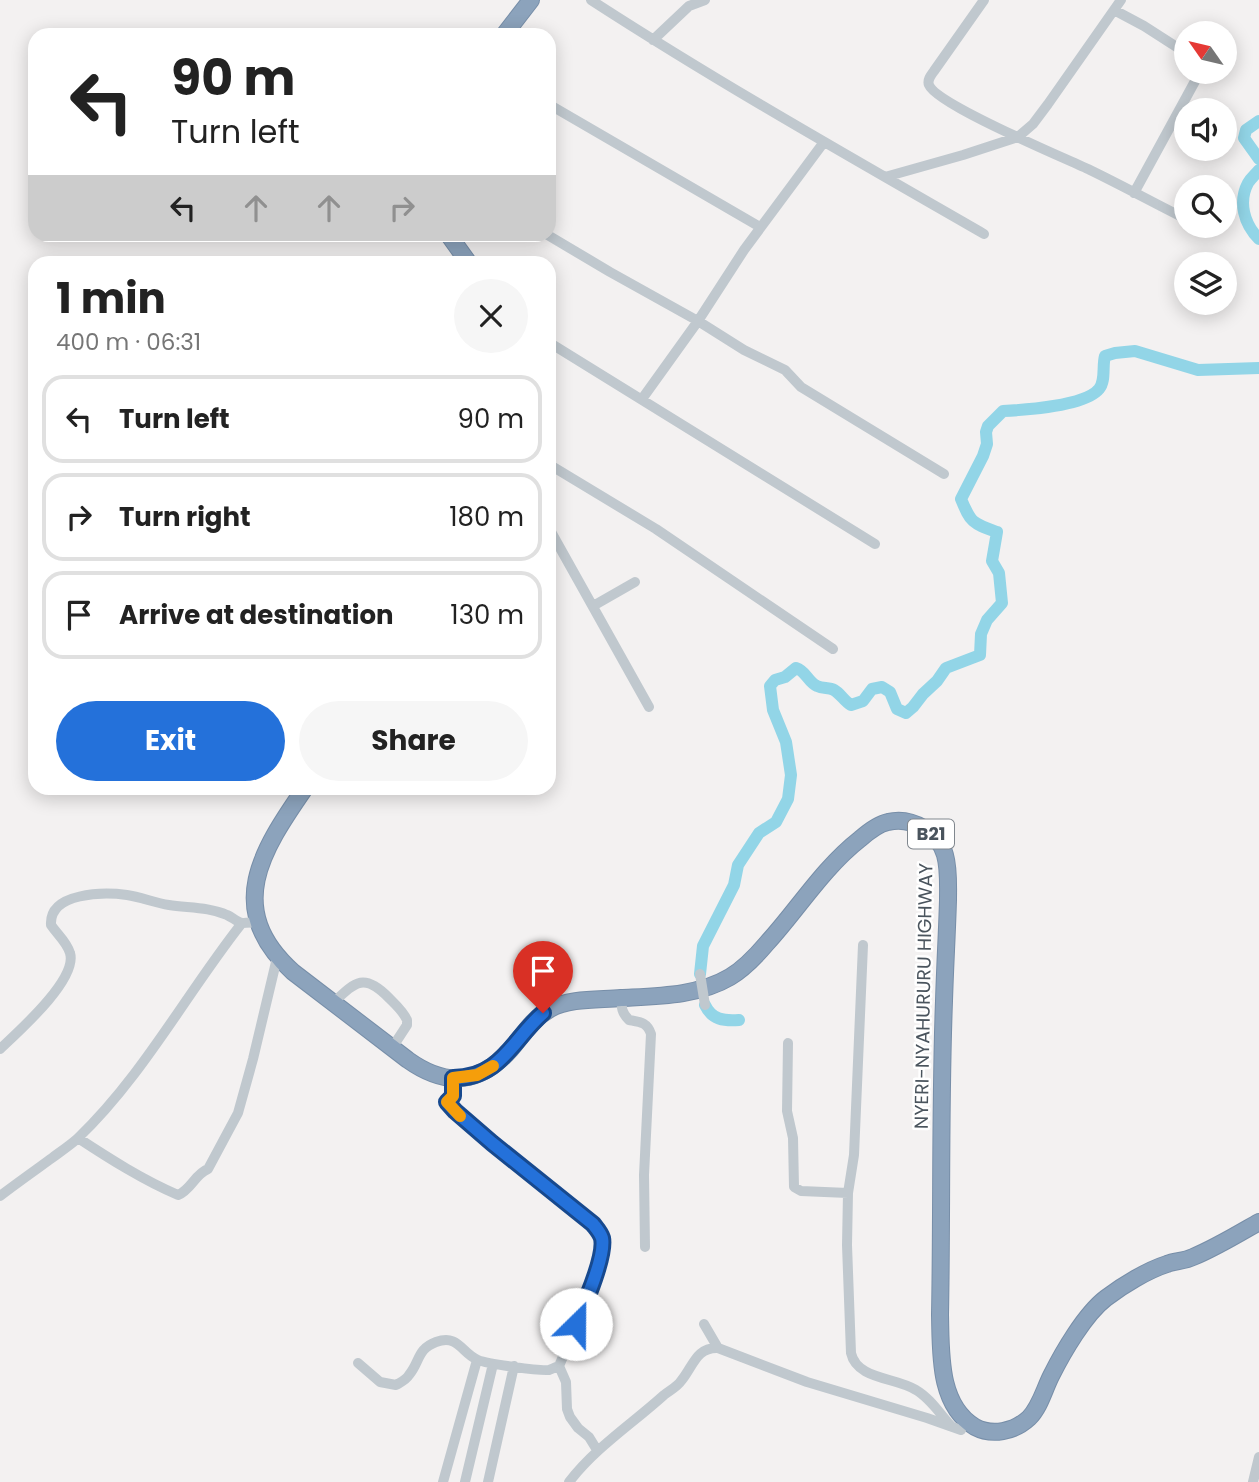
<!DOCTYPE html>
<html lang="en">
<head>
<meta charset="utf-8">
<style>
	body { margin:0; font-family:Poppins,sans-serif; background:#f6f6f6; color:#222; height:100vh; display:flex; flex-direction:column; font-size:26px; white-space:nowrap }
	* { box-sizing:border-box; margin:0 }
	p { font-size:23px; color:#767676 }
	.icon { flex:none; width:38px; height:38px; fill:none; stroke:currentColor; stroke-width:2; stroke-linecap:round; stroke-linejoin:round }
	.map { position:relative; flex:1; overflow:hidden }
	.side { position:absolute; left:28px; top:256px; width:528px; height:539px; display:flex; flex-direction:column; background:#fff; border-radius:21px; box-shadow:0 4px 18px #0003 }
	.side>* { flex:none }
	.top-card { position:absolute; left:28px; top:28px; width:528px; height:214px; border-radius:21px; box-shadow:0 4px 18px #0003; background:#fff; color:#222; overflow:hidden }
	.needle { width:46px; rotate:304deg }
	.buttons { position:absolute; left:1174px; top:21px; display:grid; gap:14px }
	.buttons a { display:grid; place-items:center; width:63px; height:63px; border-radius:50%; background:#fff; box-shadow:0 4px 18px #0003; font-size:35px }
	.pin { position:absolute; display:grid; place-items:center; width:60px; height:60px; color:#fff; margin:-72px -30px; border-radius:50% 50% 50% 0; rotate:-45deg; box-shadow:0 0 7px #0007 }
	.pin .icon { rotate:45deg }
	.me { position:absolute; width:77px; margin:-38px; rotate:23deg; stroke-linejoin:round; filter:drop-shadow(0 0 5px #0008) }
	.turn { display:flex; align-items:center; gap:24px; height:147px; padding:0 28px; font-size:32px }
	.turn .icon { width:91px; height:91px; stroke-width:2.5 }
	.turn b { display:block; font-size:49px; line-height:60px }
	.lanes { display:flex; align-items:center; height:66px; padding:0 28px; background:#0003; justify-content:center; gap:35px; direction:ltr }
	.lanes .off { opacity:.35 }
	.round { display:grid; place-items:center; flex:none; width:74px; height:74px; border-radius:37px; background:#f6f6f6 }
	.headline { display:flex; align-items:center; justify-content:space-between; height:119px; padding:0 28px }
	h1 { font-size:42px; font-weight:700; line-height:52px }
	.action { display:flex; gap:14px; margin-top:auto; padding:14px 28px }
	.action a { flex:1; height:80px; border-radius:42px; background:#2471da; color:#fff; font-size:28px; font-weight:700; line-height:80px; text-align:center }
	.action a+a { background:#f6f6f6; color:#222 }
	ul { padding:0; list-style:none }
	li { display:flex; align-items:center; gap:21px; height:88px; margin:0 14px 10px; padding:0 14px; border:4px solid #e0e0e0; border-radius:21px }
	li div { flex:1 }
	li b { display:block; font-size:26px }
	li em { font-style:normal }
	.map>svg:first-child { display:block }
</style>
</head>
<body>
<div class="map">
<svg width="1259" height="1482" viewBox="0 0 1259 1482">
	<rect width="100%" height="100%" fill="#f3f1f1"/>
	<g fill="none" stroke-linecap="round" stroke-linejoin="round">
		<path stroke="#92d5e7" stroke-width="12" d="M1259,121L1246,130L1244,138L1259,159
			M1259,170C1255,175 1251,178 1248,183C1238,202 1244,224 1259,239
			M700,974L703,946L734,885L738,865L759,833L776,822L788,799L791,775L786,742L773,710L770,686L775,680L785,677L796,668C806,671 808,682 817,686C823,689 829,687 834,690C841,694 844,701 851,705L863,701L872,689L882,687L890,692L897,709L906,713L913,707L923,694L937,681L946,668L980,655L981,634L987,620L1002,603L999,573L992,561L997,532C972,523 971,523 961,499L983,456L987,444L986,432L988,426L1003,411C1024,410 1085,406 1099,389C1106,381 1102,366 1105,356L1115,353L1135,351L1198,370L1259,368
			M705,1005C712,1020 724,1021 739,1020"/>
		<g stroke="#778ea8" stroke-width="18">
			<path id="highway" d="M504,35L531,0
				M448,234L468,262
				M305,788C262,850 223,909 293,972L408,1060C446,1087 479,1085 511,1049C523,1035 533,1018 550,1009C569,998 600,1000 621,998C658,996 698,996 730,977C745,968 756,956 767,943C798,909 823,868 860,839C868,832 878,824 888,822C912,816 939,833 945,855C949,869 948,886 948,900C947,934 945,967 944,1001C940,1106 942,1210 940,1315C941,1352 938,1405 975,1427C992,1436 1014,1432 1029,1418C1040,1407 1044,1390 1051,1376C1063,1352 1085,1314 1106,1298C1123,1285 1148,1270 1167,1264C1175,1261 1185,1261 1193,1257C1215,1248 1238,1234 1259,1222"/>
		</g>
		<path stroke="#c0c8ce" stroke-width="10" d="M591,0C719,83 852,158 984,234
			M984,0L934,71C931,75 927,80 929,85C937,105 1065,158 1090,170C1123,186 1154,203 1186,219
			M1114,10L1144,26L1186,53
			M653,40L689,6L705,0
			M550,105L760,227
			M885,177L963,155L1018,137L1033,124L1048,104L1121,0
			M1134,193L1200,72
			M1200,226L1203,227
			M546,234L610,272L698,321L744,350L785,370L801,387L944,474
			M550,343L875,544
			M642,399L698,321L744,250L824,142
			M550,465L656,529L833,649
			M550,530L649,707
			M593,606L635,582
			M863,945L854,1155L848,1193L847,1245L851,1353C857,1380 896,1377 916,1390C930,1398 940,1414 951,1426
			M622,998C621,1008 622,1013 629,1020C640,1022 647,1022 651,1034L644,1175L645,1247
			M333,1003C355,982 364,972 389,998C396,1005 403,1011 407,1020V1025L392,1048
			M788,1043L787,1111L793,1138L794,1187L801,1191L848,1193
			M0,1049C18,1032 78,979 70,953C67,942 57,934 51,925C49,892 104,892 127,895C141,897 155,903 169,905C188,908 209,907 227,915C232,917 237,922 242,923C246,923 253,922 258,923
			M453,1078V1096L447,1102L455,1111L525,1171L593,1224L601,1236L602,1247L596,1274L587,1300L559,1366
			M78,1138C110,1159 143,1180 178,1195C191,1190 195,1174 208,1169L238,1113L253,1059L277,958
			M0,1196C17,1183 34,1171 52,1158C60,1152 69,1146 77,1139C143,1076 186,994 242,923
			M704,1324L718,1348
			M358,1363L380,1382L396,1385C401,1382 406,1380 409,1375C420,1362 417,1349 436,1342C459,1334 461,1353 478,1360C488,1364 539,1371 549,1370C552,1369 555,1367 559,1366L566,1382L567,1409L570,1417L578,1428L589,1437L597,1450
			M443,1482L477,1360
			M465,1482L493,1364
			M488,1482L514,1366
			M569,1482C596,1447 632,1424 664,1395C670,1390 677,1387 681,1381C693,1367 696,1347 718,1348L807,1382L927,1418L961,1430
			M1253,1482L1259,1457"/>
		<use href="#highway" stroke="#8ca3bc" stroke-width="16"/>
		<path stroke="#c0c8ce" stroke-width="10" d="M700,974L705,1005"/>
	</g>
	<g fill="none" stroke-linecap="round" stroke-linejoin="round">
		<g stroke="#17498e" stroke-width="18">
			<path id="route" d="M543,1013C512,1040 501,1078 453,1078V1096L447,1102L455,1111L492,1143L593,1224C596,1228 600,1232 602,1238C606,1256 584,1306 576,1324"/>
		</g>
		<use href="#route" stroke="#2471da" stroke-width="12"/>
		<path stroke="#f59e0b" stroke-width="12" d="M460,1116L447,1102L453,1096V1078L477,1075L493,1066"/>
	</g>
	<g text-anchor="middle" stroke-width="5" stroke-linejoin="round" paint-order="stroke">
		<rect fill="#fff" stroke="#80878e" stroke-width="2" x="908" y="819.5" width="46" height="29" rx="5"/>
		<g font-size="18" font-weight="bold" fill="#4a545d">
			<text x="931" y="840">B21</text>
		</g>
		<g font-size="19" fill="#4a545d" stroke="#fff">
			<text transform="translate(923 996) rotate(-89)" y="7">NYERI-NYAHURURU HIGHWAY</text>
		</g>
	</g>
</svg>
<div class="buttons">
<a><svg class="needle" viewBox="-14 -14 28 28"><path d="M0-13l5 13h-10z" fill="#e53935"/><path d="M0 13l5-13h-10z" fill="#767676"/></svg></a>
<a><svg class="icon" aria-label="sound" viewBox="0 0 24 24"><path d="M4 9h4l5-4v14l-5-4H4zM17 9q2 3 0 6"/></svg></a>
<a><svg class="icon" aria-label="search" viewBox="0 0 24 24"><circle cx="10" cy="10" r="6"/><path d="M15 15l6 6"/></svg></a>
<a><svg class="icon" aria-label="layers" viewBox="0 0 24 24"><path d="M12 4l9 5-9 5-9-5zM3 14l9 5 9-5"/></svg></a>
</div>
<div class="pin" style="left:543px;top:1013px;background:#d93025"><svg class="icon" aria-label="arrive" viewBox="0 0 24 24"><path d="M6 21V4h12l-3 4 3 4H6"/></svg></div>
<svg class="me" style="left:576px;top:1324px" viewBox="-20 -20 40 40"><circle r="19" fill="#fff"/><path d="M0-13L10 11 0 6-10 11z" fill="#2471da"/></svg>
<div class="top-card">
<div class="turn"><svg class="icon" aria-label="left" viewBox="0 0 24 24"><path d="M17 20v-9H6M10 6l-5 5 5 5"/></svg><div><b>90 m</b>Turn left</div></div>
<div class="lanes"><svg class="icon" aria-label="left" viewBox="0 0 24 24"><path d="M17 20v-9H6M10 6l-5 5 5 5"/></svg><svg class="icon off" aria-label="ahead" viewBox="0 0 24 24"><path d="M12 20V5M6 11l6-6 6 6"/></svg><svg class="icon off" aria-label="ahead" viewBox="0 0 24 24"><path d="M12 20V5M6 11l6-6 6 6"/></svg><svg class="icon off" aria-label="right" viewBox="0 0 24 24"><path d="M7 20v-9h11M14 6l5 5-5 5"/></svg></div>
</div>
<section class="side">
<div class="headline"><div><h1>1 min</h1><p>400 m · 06:31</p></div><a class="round"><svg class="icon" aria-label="close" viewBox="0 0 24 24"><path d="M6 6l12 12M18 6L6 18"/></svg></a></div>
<ul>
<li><svg class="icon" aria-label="left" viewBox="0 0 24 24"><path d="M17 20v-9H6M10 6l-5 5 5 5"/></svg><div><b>Turn left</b></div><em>90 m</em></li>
<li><svg class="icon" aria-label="right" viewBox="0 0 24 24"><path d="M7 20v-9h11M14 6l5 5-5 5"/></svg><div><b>Turn right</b></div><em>180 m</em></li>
<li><svg class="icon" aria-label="arrive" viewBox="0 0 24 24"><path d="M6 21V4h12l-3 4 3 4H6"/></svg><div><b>Arrive at destination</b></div><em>130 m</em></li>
</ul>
<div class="action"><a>Exit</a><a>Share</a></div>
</section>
</div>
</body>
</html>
